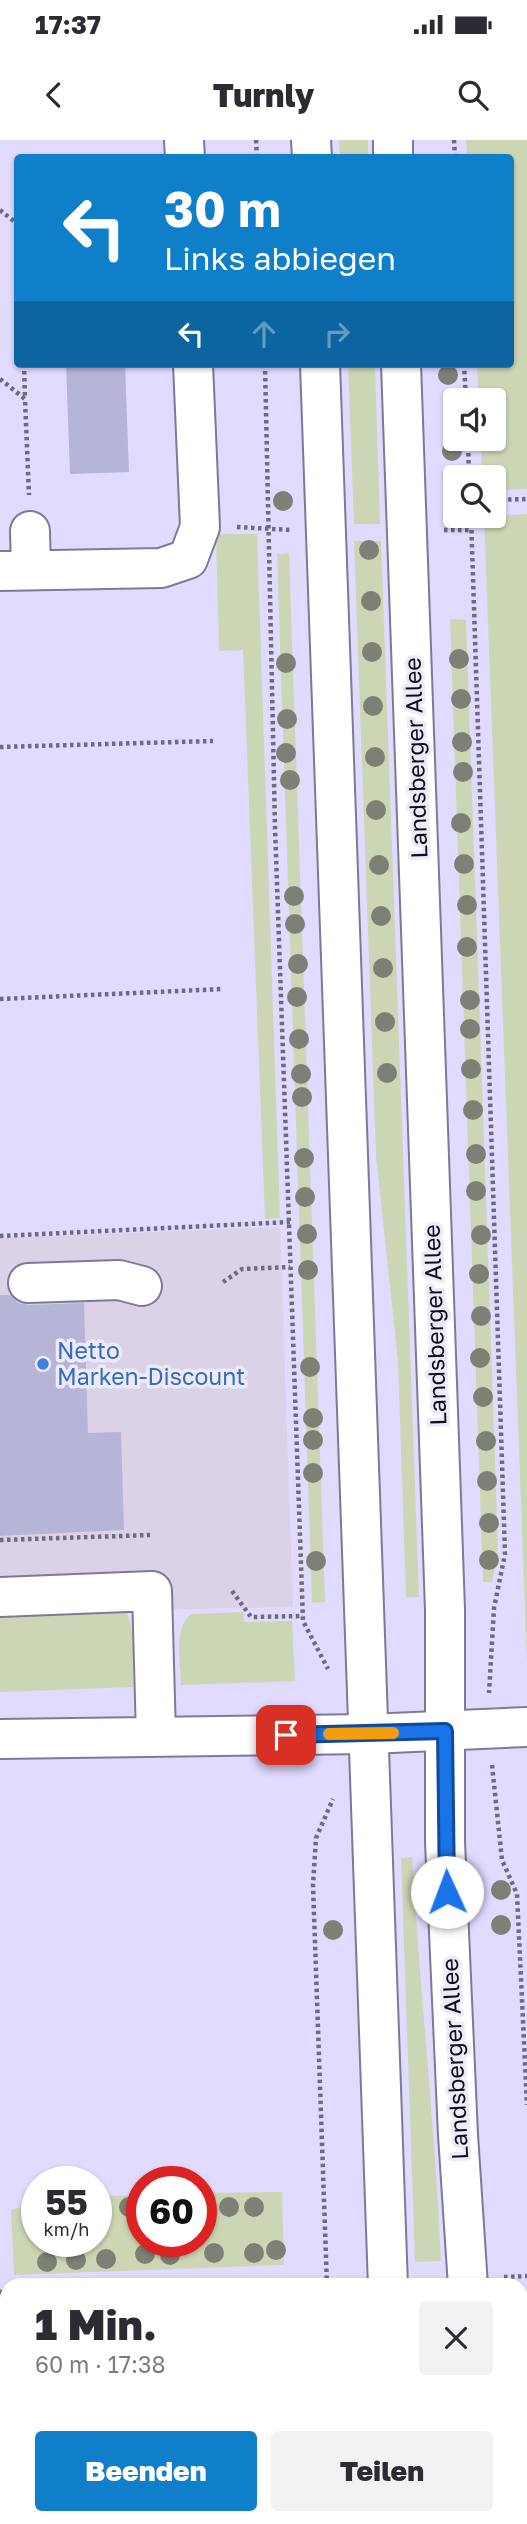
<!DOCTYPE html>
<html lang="de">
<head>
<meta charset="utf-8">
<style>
	body { margin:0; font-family:"Golos Text",sans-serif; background:#f2f2f3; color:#2b2b33; height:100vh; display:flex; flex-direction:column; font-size:26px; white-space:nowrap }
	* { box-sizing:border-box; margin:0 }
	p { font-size:23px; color:#7c7c81 }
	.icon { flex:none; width:38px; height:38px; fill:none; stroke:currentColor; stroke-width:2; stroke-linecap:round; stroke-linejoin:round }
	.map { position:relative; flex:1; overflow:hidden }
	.drawer { position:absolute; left:0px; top:2138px; width:528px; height:247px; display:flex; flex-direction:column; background:#fff; border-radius:21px 21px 0 0; box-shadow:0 2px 5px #0004 }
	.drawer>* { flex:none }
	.hud { position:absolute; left:14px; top:14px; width:500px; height:214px; border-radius:7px; box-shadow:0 2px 5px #0004; background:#0f7fc9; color:#fff; overflow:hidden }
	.tools { position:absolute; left:443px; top:248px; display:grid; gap:14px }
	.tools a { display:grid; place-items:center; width:63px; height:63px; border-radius:7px; background:#fff; box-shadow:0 2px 5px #0004; font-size:35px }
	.speed { position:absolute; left:21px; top:2026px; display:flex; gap:14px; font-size:35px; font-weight:700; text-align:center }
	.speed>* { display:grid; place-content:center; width:91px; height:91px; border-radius:50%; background:#fff; box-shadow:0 2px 5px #0004; line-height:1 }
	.speed small { font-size:18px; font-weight:400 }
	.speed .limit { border:10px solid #d22; background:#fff; color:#111 }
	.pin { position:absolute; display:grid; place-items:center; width:60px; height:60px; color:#fff; margin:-30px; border-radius:14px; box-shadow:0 4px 10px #0006 }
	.me { position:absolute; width:77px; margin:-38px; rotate:358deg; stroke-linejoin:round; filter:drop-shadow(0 0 5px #0008) }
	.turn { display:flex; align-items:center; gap:24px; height:147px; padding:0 35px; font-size:32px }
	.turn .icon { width:91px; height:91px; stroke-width:2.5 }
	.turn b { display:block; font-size:49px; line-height:60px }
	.lanes { display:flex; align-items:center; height:66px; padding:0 35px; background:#0003; justify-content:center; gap:35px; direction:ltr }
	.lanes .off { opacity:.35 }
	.round { display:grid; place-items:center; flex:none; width:74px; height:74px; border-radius:7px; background:#f2f2f3 }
	.head { display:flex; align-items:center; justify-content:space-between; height:119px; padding:0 35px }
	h1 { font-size:42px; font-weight:800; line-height:52px }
	.cta { display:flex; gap:14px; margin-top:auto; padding:14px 35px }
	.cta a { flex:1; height:80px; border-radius:7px; background:#0f7fc9; color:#fff; font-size:28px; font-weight:800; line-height:80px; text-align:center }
	.cta a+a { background:#f2f2f3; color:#2b2b33 }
	.status { display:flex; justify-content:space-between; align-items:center; height:49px; padding:0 35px; background:#fff; direction:ltr }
	.status svg { height:19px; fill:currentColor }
	header { display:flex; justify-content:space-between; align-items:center; height:91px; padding:0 35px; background:#fff; font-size:32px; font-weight:800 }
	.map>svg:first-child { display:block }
</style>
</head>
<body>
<div class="status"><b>17:37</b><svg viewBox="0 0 49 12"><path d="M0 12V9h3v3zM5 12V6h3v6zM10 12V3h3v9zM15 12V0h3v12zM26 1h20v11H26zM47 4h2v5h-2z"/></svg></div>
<header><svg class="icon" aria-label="back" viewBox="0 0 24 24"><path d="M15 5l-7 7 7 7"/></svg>Turnly<svg class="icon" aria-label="search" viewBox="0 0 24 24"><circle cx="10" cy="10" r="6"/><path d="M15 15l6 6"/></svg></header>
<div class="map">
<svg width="527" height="2384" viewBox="0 0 527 2384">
	<rect width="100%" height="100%" fill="#e1dbff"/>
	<path fill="#dbd2e7" d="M280,1087L293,1467L0,1473V1098Z"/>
	<path fill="#cdd6b4" d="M339,0H368V17H340Z
		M466,0H527V349L507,350L494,344V338H486L482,333L481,299H494V261H479L477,224H511V18L467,17Z
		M348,224H375L380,384H354Z
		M527,374V1524L484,376Z
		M216,394H257L280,1078L265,1079L243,510L219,511Z
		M354,401H381L419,1457H406L398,1221L376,1016Z
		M289,413L325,1462L312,1463L277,414Z
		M450,479L466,480L498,1408L492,1442H483Z
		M122,1465C138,1485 132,1522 133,1547L0,1552V1472Z
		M244,1472V1482L292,1481L295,1541L181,1545C181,1522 172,1490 191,1474Z
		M412,1717C420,1852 435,1986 441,2121L415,2122L401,1718Z
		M282,2052L284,2125L14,2135L11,2070L37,2062V2102H96V2056L142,2055V2102H201V2053Z
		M225,2378H325V2384H225Z"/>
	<path fill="#b6b5d7" d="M66,224H125L129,332L70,334Z
		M0,1155H10L18,1163L29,1165L84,1163L88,1293L121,1292L124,1390L0,1396Z"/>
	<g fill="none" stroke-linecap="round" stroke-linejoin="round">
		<g stroke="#7e7999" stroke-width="42">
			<path id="minor" d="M184,0L185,18
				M30,391L31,430
				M0,431L161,428L188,419L200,387L193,224
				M28,1143L119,1140L142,1146
				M0,1457L152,1451L156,1596
				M0,1599L369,1594L527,1587"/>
		</g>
		<g stroke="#7e7999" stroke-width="42">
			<path id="major" d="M311,0L312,18
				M393,0V18
				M320,224L388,2146
				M401,224L445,1470V1702L458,1995L468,2146
				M396,2378V2384
				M475,2378V2384"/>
		</g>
		<path stroke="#6e6a80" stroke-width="4.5" stroke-dasharray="3.5 3.5" stroke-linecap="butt" d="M256,0L257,18
			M454,0L455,18
			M0,70L16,83L18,94
			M24,224L25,258
			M265,224L275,687L303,1481L328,1529
			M464,224L466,261
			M0,239L25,259L29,355
			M468,299L469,338
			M494,360L527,359
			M471,376L505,1414L494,1468L489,1553
			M237,387L291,390
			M444,390H471
			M0,607L213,601
			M0,859L223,849
			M0,1096L290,1082
			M223,1142L242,1129L290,1127
			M0,1400L150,1395
			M232,1451L251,1477L303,1476
			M492,1625L502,1720L517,1754L527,1965
			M504,2137L527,2136
			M234,2146L352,2143
			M327,2146L313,1745L316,1698L333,1659
			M0,2152H7
			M335,2378V2384
			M273,2384L274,2378"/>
		<use href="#minor" stroke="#fff" stroke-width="38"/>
		<use href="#major" stroke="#fff" stroke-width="38"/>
	</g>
	<g fill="#7e8076">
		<circle cx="448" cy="235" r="10"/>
		<circle cx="452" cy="311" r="10"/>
		<circle cx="283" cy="361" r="10"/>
		<circle cx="369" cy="410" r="10"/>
		<circle cx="371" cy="461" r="10"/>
		<circle cx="372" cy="512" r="10"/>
		<circle cx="459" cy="519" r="10"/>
		<circle cx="286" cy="523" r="10"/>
		<circle cx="461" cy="559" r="10"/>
		<circle cx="373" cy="566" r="10"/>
		<circle cx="287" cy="579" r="10"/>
		<circle cx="462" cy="602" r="10"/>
		<circle cx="286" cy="613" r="10"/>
		<circle cx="375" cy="617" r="10"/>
		<circle cx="463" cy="632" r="10"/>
		<circle cx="290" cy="640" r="10"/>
		<circle cx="376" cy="670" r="10"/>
		<circle cx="461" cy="683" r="10"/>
		<circle cx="464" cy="724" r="10"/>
		<circle cx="379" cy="725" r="10"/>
		<circle cx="294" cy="756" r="10"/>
		<circle cx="467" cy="765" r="10"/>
		<circle cx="381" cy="776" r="10"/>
		<circle cx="295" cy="784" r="10"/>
		<circle cx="467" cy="807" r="10"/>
		<circle cx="298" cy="824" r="10"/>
		<circle cx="383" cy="828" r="10"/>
		<circle cx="297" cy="857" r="10"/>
		<circle cx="470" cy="860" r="10"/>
		<circle cx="385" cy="882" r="10"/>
		<circle cx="470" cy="889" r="10"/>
		<circle cx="299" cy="899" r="10"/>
		<circle cx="471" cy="929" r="10"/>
		<circle cx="387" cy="933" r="10"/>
		<circle cx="301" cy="934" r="10"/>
		<circle cx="302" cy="957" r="10"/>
		<circle cx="473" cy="970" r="10"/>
		<circle cx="476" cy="1014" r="10"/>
		<circle cx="304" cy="1018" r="10"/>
		<circle cx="476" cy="1051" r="10"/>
		<circle cx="305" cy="1057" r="10"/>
		<circle cx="307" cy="1094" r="10"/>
		<circle cx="481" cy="1095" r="10"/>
		<circle cx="308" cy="1130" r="10"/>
		<circle cx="479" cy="1134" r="10"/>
		<circle cx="481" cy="1176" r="10"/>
		<circle cx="480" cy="1218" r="10"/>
		<circle cx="310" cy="1227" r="10"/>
		<circle cx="483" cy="1257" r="10"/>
		<circle cx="313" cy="1278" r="10"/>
		<circle cx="313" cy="1300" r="10"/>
		<circle cx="486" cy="1301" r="10"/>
		<circle cx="313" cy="1333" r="10"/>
		<circle cx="487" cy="1341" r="10"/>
		<circle cx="489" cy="1383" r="10"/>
		<circle cx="489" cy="1420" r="10"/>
		<circle cx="316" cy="1421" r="10"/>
		<circle cx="501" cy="1750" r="10"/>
		<circle cx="501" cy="1785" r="10"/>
		<circle cx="333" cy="1790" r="10"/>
		<circle cx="129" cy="2067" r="10"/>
		<circle cx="229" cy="2067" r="10"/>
		<circle cx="254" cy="2067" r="10"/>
		<circle cx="276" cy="2110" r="10"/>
		<circle cx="214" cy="2113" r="10"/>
		<circle cx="254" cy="2113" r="10"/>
		<circle cx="145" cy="2114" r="10"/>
		<circle cx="170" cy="2115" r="10"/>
		<circle cx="106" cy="2119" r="10"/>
		<circle cx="76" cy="2120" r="10"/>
		<circle cx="47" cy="2122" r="10"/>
	</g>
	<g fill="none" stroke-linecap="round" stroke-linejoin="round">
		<g stroke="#114b97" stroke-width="18">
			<path id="route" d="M286,1595L445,1591L447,1752"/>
		</g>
		<use href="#route" stroke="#1a73e8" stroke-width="12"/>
		<path stroke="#f59e0b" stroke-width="12" d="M329,1594L393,1593"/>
	</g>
	<circle fill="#3f7fe0" stroke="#edebfa" stroke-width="2.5" cx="43" cy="1224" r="7"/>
	<g text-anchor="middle" stroke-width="7" stroke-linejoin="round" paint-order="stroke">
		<g font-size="23" fill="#0f0d18" stroke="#edebfa">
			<text transform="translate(416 618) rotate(-92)" y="8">Landsberger Allee</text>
			<text transform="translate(435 1185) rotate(-92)" y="8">Landsberger Allee</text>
			<text transform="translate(455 1919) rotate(-93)" y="8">Landsberger Allee</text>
		</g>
		<g font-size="23" fill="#366cbe" stroke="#edebfa" text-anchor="start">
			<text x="57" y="1219">Netto<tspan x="57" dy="26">Marken-Discount</tspan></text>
		</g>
	</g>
</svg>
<div class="tools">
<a><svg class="icon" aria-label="sound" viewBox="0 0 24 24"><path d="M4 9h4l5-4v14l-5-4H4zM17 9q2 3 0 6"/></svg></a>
<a><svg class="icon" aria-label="search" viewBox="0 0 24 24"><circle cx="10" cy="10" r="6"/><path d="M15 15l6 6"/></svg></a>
</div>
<div class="speed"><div>55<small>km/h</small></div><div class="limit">60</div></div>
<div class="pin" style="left:286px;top:1595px;background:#d93025"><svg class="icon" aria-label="arrive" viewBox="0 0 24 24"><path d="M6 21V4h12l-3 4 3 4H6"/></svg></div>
<svg class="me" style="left:447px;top:1752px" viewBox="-20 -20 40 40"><circle r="19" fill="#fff"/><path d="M0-13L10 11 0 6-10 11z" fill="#1a73e8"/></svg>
<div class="hud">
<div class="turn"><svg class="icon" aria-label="left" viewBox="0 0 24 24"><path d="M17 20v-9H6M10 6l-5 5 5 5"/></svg><div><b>30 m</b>Links abbiegen</div></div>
<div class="lanes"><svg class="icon" aria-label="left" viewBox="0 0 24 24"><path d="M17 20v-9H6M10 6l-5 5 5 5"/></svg><svg class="icon off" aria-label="ahead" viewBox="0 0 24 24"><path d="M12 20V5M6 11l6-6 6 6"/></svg><svg class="icon off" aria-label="right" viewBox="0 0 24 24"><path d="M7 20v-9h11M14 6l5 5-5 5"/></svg></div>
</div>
<section class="drawer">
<div class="head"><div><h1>1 Min.</h1><p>60 m · 17:38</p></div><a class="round"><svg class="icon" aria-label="close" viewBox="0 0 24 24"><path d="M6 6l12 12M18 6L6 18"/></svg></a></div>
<div class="cta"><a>Beenden</a><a>Teilen</a></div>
</section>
</div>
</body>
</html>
